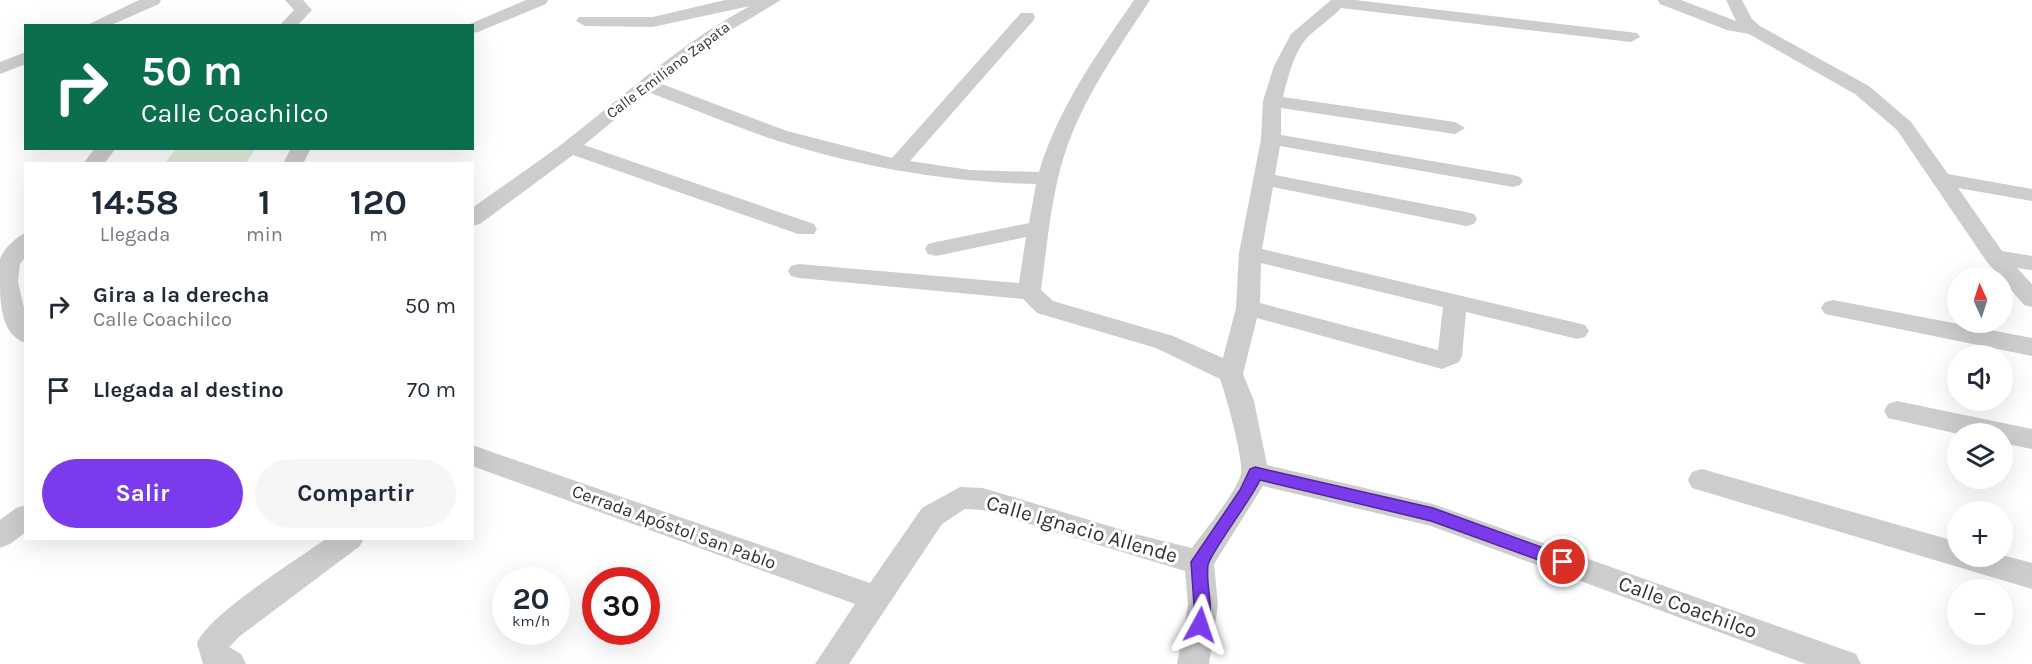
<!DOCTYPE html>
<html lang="es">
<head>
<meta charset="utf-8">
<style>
	body { margin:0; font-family:Karla,sans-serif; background:#f6f6f7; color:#1f2937; height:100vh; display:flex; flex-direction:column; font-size:22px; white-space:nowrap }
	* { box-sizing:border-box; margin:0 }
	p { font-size:20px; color:#747a83 }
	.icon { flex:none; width:33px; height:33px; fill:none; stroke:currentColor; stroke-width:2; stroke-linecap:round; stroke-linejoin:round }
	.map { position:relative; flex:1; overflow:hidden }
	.sheet { position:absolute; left:24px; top:162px; width:450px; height:378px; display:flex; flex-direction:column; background:#fff; border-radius:0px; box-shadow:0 6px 24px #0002 }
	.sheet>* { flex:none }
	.guide { position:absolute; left:24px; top:24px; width:450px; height:126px; border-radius:0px; box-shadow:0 6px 24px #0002; background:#0b6e4f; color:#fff; overflow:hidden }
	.needle { width:39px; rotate:357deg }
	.controls { position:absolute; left:1947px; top:267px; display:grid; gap:12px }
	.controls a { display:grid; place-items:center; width:66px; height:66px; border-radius:50%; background:#fff; box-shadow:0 6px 24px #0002; font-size:30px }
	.speed { position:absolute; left:492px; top:567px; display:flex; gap:12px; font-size:30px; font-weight:700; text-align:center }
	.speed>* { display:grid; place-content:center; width:78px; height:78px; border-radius:50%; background:#fff; box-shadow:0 6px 24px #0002; line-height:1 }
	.speed small { font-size:15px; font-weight:400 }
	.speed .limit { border:9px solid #d22; background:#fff; color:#111 }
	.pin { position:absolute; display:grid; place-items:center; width:51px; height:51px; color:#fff; margin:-26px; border:3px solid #fff; border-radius:50%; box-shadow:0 2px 6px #0007 }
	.me { position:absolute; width:66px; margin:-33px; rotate:5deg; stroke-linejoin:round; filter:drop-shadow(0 0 4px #0008) }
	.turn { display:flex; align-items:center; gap:21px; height:126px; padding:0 18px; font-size:27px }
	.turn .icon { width:78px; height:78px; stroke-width:2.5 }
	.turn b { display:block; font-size:42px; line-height:51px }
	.eta { display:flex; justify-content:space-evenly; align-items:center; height:102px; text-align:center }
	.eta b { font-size:36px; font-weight:700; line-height:42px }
	.button { display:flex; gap:12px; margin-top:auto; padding:12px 18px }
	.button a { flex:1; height:69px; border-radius:36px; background:#7c3aed; color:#fff; font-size:24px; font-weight:700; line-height:69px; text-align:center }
	.button a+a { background:#f6f6f7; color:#1f2937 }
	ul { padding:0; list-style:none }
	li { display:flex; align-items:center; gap:18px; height:84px; padding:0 18px }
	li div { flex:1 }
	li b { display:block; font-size:22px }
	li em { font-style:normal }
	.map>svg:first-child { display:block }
</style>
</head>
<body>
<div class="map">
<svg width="2032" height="664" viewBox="0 0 2032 664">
	<rect width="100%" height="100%" fill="#fff"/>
	<path fill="#e5edde" d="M177,148H255V149L246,163H165Z"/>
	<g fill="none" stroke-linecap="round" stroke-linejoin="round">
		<path fill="#cdcdcd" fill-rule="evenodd" d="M139,0H161L159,4L109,26H85Z
			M285,0H303L312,10L297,26H279L294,10Z
			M526,0H548L546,4L478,32L472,33V26H465Z
			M725,0H781L731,30L659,83L787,131L892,158L1021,13H1033L1035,17L1033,21L910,161L970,170L1039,172C1058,108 1097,54 1134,0H1150C1118,49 1082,99 1064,156C1051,198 1047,245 1041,290L1053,301L1173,336L1223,358L1236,308L1239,253L1261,139L1263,101L1274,66L1291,34L1331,0H1355L1637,33L1640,37L1631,42L1341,8C1331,19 1319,26 1309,36C1294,50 1288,78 1283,97L1455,122L1465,128L1455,134L1281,108V135L1513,175L1520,177L1523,181L1520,185L1513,187L1280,146L1275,175L1466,212L1474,214L1477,219L1474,224L1466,226L1273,187L1262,249L1577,323L1585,325L1589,331L1585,337L1577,339L1466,312L1462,356L1459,362L1442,369L1257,318L1243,374L1254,401L1267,465L1433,504L1845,650L1856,654L1861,664H1806L1431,526L1263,486L1214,564L1218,605L1209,664H1177L1188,605L1185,571L983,510L965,509L942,524L849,664H815L855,604L472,466V445L870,583L922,508L960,487L983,488L1139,535L1192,548C1204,531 1236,493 1241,474C1244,461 1226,395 1220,379L1156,348L1037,313L1023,299L799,278L791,276L788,271L791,266L799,264L1019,283L1026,237L936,256L928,254L925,249L928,244L936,242L1029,223L1036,184C946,182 858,167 772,139C730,125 689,107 648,92L584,145L814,224L817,229L814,234H798L573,155L480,224L472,226V208C502,187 532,166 562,144C623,97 680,43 750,6L653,27L585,26L576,21L579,17H653ZM1261,263L1443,307L1438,350L1260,303Z
			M1658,0H1681L1736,21L1726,0H1742L1752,19L1760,26L1869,86L1911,122L1948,174L2032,189V201L1958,188L2002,251L2032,256V270L2017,268L2032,284V307L2024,305L1987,262L1897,130L1855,94L1749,34L1727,30L1660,4Z
			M26,52V64L0,74V62Z
			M95,148H116L104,164H83Z
			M291,148H311L303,164H283Z
			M26,233V256L20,264L18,282L26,316V343C0,335 0,301 0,278C0,273 0,265 0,259C3,250 16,236 26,233Z
			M1833,300L2032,338V356L1825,314L1821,308L1825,302Z
			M1897,401L2032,429V449L2002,443V434H1958L1888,418L1884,411L1888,404Z
			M1702,469L1958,542V556L2002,555L2032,563V589L1692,488L1688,480L1692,472Z
			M26,505V532L10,544L0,548V520L16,508Z
			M327,538H364L360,546L240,636L229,647L241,654L246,664H203L197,643C210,613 297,560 327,538Z"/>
	</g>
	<path fill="#7c3aed" stroke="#51269a" stroke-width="1.5" d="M1255,467L1433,508L1569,557L1571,562L1569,567L1563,569L1431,521L1260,480C1251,500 1210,553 1208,565C1205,587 1216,608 1206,630L1200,632L1193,630L1191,625L1194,605L1191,562L1240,490L1250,469Z"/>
	<g text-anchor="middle" stroke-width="6" stroke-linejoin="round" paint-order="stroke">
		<g font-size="15" fill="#303030" stroke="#fff">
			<text transform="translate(668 70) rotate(-37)" y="5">Calle Emiliano Zapata</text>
		</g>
		<g font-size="18" fill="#303030" stroke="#fff">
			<text transform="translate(674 527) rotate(20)" y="6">Cerrada Apóstol San Pablo</text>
		</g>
		<g font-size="21" fill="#303030" stroke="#fff">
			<text transform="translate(1082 529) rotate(16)" y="7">Calle Ignacio Allende</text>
			<text transform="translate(1688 607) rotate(20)" y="7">Calle Coachilco</text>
		</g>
	</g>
</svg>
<div class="controls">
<a><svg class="needle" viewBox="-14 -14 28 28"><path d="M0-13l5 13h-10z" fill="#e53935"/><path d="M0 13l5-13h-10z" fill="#747a83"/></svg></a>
<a><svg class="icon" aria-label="sound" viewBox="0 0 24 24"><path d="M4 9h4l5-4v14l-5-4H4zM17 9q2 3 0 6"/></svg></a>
<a><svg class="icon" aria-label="layers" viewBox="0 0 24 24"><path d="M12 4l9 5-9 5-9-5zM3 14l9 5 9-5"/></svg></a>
<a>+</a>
<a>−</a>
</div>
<div class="speed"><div>20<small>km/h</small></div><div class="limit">30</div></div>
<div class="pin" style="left:1563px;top:562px;background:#d93025"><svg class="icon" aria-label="arrive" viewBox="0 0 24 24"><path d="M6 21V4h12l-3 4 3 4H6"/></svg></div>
<svg class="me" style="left:1200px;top:625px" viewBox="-20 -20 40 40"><path d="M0-17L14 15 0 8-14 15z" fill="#7c3aed" stroke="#fff" stroke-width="4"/></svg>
<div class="guide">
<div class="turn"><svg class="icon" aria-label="right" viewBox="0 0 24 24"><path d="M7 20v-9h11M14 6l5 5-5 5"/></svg><div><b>50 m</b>Calle Coachilco</div></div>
</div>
<section class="sheet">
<div class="eta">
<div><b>14:58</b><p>Llegada</p></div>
<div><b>1</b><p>min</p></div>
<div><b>120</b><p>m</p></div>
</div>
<ul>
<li><svg class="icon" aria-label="right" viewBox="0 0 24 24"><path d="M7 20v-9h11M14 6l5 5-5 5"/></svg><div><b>Gira a la derecha</b><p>Calle Coachilco</p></div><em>50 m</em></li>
<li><svg class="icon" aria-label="arrive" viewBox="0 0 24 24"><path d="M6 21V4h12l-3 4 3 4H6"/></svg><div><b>Llegada al destino</b></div><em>70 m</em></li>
</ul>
<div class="button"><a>Salir</a><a>Compartir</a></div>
</section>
</div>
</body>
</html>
